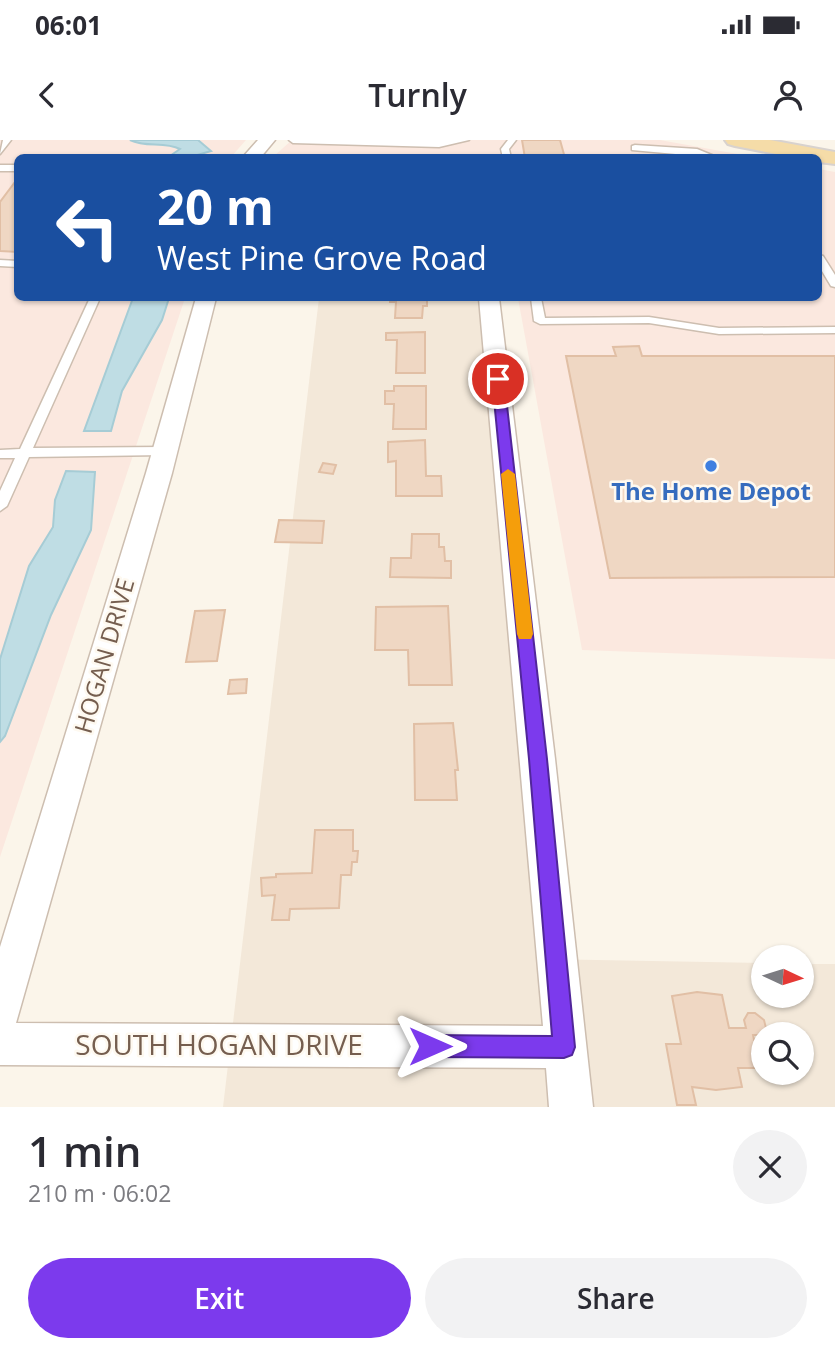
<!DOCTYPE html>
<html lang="en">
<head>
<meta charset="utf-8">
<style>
	body { margin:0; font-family:"Open Sans",sans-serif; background:#f2f2f3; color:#2b2b33; height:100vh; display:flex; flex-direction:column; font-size:26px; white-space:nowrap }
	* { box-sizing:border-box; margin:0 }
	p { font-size:23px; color:#7c7c81 }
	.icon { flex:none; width:38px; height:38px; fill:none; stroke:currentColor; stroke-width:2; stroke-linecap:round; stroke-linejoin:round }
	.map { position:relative; height:967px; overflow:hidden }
	.drawer { display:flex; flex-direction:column; background:#fff; flex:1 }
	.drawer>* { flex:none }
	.guide { position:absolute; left:14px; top:14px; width:808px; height:147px; border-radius:10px; box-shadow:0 2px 5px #0004; background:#1a4fa0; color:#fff; overflow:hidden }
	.needle { width:46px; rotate:94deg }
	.tools { position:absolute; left:751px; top:805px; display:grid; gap:14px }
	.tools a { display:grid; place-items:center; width:63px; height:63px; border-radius:50%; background:#fff; box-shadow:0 2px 5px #0004; font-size:35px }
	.pin { position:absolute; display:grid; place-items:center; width:60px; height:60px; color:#fff; margin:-30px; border:4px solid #fff; border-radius:50%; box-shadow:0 2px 7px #0007 }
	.me { position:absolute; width:77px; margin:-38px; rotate:90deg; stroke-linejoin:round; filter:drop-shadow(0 0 5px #0008) }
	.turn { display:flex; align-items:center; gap:24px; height:147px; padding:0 28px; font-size:32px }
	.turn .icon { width:91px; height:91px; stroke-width:2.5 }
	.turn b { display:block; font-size:49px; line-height:60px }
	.round { display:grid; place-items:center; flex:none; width:74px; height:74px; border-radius:37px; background:#f2f2f3 }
	.overview { display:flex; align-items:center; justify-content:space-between; height:119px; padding:0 28px }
	h1 { font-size:42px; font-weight:600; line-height:52px }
	.primary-button { display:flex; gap:14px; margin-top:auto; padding:14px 28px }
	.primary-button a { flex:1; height:80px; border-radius:42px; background:#7c3aed; color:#fff; font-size:28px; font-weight:600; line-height:80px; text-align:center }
	.primary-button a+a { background:#f2f2f3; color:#2b2b33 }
	.status { display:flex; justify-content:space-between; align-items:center; height:49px; padding:0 35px; background:#fff; direction:ltr }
	.status svg { height:19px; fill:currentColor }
	header { display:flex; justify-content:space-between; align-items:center; height:91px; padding:0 28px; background:#fff; font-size:32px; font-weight:600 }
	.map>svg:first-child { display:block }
</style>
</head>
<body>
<div class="status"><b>06:01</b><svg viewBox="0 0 49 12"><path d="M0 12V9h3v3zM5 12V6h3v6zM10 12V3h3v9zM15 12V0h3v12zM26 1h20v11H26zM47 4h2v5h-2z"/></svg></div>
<header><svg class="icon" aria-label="back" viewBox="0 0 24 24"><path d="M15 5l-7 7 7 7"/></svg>Turnly<svg class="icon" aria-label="person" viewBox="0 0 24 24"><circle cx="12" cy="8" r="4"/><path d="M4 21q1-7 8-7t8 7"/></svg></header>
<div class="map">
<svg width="835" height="967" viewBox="0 0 835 967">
	<rect width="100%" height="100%" fill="#fbf5ea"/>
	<path fill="#f3e8d9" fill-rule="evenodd" d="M319,158H479L541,819L763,823V856H802V824H835V967H223ZM763,894H802V933H763Z"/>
	<path fill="#fbe8df" d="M0,0H246L231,17L18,18V158H185L0,717Z
		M292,0H660L754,17L274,16Z
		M819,29L835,32V519L582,510L518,158H819Z"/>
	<path fill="#bfdde4" stroke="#a6ccd5" stroke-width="2" d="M130,0H198L211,11L194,16H170L180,9C164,1 146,8 130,0Z
		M133,158H169L162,180L122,251L111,291H84Z
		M66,331L95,332L91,390L51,475L5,596L0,602V519L29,426L53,387L55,360Z"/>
	<path fill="#efd7c3" stroke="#e1bfa5" stroke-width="2" d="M522,0H560L565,18H525Z
		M18,38V112L0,111V62Z
		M390,158H427V166H423L422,178H395L396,162H390Z
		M425,192V233H396L397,200H386V193Z
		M639,206L642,216H835V437L610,438L566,216H616L613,207Z
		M394,246H426V289H393L394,264H385V251H394Z
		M425,300L426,336H441L442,356H396V321L388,322V302Z
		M323,323L336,325L333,334L319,332Z
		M279,380L324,381L322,403L275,402Z
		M412,394H439V407H444L445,421H451V438L390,437L391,418H411Z
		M448,466L452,545H409L408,510H375L376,467Z
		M225,470L217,521L186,522L195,471Z
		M247,539L246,553L228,554L230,540Z
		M453,583L458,630H455L457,660H415L414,584Z
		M315,690H353V711H358L357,722H352L351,735H341L339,768L290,769L289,780H272L275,755L262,756L261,738L276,737V734L312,733Z
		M697,852L722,855L729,888H746L744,880L748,873H755L764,880L766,888L762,895H753L759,922L755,928H738L742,947L716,950L692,947L696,965H677L666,904H681L672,856Z"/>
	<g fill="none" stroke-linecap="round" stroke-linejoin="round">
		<g stroke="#cdbeb0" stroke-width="3">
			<path id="service" d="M3,0H11L0,14Z
				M289,0H469L439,7L293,3Z
				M508,0H516L509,9L511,18H503L501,9Z
				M635,5L697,9L719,18L632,10V6Z
				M0,25H18V31H0Z
				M819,115L823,116L835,135V147L831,146L819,126Z
				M0,120L18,121V127L0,126Z
				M90,158H100L33,308L164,307L171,311L164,315L29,317L7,366L0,371V351L15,318H0V310L20,309Z
				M531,158H541L545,178L649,177L719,188L835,187V193L719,194L649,183L540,184L534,181Z"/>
		</g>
		<g stroke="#cdbeb0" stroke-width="3">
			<path id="minor" d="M258,0H275L260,18H242Z
				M196,158H216L172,333L16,883L543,886L479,158H499L555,619L593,967H549L546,928L0,925V807L146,333Z"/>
		</g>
		<g stroke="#d8d2ce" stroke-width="4">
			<path id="primary" d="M725,0H770L835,12V24L819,22V18H797L735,6L728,4Z"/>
		</g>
		<use href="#service" fill="#fff" fill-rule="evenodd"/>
		<use href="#minor" fill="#fff" fill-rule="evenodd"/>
		<use href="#primary" fill="#f5dca8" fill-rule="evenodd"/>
	</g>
	<path fill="#7c3aed" stroke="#51269a" stroke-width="2" d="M498,235L504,239L547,619L575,907L572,915L564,918L430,917L422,914L418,906L422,898L430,895L552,896L529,619L492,239Z"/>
	<path fill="#f59e0b" d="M508,329L515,334L533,494L531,499H519L517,494L501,334Z"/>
	<circle fill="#3f7fe0" stroke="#fef9f0" stroke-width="2.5" cx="711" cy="326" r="7"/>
	<g text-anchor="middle" stroke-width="5" stroke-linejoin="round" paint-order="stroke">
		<g font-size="24" font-weight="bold" fill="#366cbe" stroke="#fef9f0">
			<text x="711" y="360">The Home Depot</text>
		</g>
		<g font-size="24" fill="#755e4f" stroke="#fef9f0">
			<text transform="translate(105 516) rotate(-74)" y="8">HOGAN DRIVE</text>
		</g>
		<g font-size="28" fill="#755e4f" stroke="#fef9f0">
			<text x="219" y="915">SOUTH HOGAN DRIVE</text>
		</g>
	</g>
</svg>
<div class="tools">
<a><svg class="needle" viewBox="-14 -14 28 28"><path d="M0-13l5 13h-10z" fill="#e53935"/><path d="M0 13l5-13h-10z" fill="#7c7c81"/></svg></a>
<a><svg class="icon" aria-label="search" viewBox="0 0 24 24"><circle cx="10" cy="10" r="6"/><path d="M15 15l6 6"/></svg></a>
</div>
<div class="pin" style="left:498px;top:239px;background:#d93025"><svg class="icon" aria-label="arrive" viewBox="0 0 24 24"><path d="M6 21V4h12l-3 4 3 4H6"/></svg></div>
<svg class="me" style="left:430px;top:906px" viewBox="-20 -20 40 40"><path d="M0-17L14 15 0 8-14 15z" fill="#7c3aed" stroke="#fff" stroke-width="4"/></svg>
<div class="guide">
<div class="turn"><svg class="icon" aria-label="left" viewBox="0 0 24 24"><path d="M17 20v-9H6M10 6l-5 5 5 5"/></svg><div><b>20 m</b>West Pine Grove Road</div></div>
</div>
</div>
<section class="drawer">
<div class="overview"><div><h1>1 min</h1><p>210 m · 06:02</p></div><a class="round"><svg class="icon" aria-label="close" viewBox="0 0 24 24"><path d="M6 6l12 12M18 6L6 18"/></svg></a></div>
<div class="primary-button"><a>Exit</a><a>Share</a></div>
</section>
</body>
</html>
